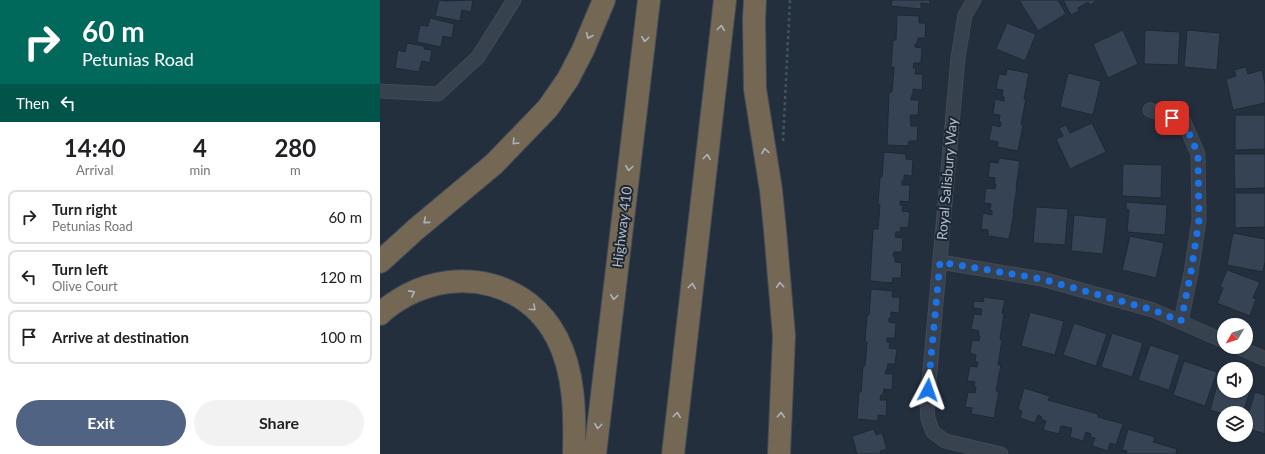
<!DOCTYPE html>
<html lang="en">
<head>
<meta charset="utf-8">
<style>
	body { margin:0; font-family:Lato,sans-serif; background:#f2f2f2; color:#202124; height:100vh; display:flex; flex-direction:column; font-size:15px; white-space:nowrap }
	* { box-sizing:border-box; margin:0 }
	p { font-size:13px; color:#757577 }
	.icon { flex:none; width:22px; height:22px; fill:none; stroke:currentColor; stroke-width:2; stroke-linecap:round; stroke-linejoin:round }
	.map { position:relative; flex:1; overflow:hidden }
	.details { display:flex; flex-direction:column; background:#fff; width:380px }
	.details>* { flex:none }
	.guide { background:#00695c; color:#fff; overflow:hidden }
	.needle { width:26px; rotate:231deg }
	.buttons { position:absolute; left:837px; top:318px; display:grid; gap:8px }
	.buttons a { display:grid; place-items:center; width:36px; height:36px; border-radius:50%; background:#fff; box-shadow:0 1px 3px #0004; font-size:20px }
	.pin { position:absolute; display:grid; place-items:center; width:34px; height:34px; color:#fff; margin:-17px; border-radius:8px; box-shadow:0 2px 6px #0006 }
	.me { position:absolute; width:44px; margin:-22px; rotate:4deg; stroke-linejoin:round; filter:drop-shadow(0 0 3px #0008) }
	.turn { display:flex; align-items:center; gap:14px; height:84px; padding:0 16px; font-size:18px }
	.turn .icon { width:52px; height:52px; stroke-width:2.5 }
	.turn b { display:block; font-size:28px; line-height:34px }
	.then { display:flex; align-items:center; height:38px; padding:0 16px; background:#0003; gap:8px; font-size:15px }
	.eta { display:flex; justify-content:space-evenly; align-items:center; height:68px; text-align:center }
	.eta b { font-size:24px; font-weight:700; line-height:28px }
	.cta { display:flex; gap:8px; margin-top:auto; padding:8px 16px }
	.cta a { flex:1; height:46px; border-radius:24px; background:#506383; color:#fff; font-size:16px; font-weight:700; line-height:46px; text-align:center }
	.cta a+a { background:#f2f2f2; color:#202124 }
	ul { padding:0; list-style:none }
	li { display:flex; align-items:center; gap:12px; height:54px; margin:0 8px 6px; padding:0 8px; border:2px solid #e0e0e0; border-radius:8px }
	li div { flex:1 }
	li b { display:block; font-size:15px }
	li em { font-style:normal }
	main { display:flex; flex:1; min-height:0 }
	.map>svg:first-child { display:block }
</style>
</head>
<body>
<main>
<section class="details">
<div class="guide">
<div class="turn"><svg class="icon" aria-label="right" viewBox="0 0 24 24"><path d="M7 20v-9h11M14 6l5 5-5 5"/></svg><div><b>60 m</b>Petunias Road</div></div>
<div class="then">Then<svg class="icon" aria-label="left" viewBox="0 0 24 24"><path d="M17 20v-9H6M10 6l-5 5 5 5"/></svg></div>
</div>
<div class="eta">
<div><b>14:40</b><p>Arrival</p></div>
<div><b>4</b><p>min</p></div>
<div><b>280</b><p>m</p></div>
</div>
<ul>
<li><svg class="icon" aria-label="right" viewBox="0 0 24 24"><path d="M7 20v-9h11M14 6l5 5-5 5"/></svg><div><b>Turn right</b><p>Petunias Road</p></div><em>60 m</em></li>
<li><svg class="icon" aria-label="left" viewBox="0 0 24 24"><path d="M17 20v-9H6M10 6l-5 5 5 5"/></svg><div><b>Turn left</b><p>Olive Court</p></div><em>120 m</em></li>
<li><svg class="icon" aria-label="arrive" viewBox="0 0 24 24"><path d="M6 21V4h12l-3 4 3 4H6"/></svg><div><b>Arrive at destination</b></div><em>100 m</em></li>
</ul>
<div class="cta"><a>Exit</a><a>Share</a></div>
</section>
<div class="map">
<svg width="885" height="454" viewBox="0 0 885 454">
	<rect width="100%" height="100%" fill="#242f3e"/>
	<path fill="#364354" stroke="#1f2835" d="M59,0L66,1L93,0L91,12L82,10L80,21L55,16Z
		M512,0H550V4L541,3V9L511,6Z
		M639,0H678L686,14L658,31Z
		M683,0H718L710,5L708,2L698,8L699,11L691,15Z
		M517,15L539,16V23H546L545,38H538L537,44H535V47L542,48L541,63H534L533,68H536L535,74H543L542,90L533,89V95H532L531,100H539L538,115H530L531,126H538L537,141H529L528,146L507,145L509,92H512L514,67H511L513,40H516Z
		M50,18L74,24L72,38L63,36L61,47L37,42L40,25L48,26Z
		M627,23L656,34L645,61L616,49Z
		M743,30L758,64L728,78L713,44Z
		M765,30L800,32L798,65L764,64Z
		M807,30L840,33L837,70L804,67Z
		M27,43L44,46V49L52,50L50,63L42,61L39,72L15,68L18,50L25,52Z
		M866,67L868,74L882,70L885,84V103L853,110L846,79L856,76L854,70Z
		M627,69L649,73L644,99H646L641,124L643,125L638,151L617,147L618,142L609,140L612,125L620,127L621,122H619L620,115L613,114L615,99L624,101V97L622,96L623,90L616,89L619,74L626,75Z
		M688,73L721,81L713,115L680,107Z
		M855,115H885V149L855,150Z
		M712,123L726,152L690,169L676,139L683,136L679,128L686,125L690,133Z
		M504,152L526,154V159L533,160L532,176L524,175V181H522V185H530L529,202L520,201V205H523L522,211L530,212L528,228L521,227L520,232H516L515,237L523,238L522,252H514L513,256L515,257V262L522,263L521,278H513L512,283L490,281L493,229H498L500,205H498L500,177H502Z
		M854,154H885V188L855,189Z
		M619,158L640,161L636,187H637L633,213H634L629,239L608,236V230L601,229L603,213L612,215V211L610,210L611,204L604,203L606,188L615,189L616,184H614L615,178L608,177L610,162L618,163Z
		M743,164L782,165L781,198L742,196Z
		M855,193H885V227L855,228Z
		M746,202L787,205L785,235L747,232L749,210L746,209Z
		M656,207L688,209L685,245L653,243Z
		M694,215L727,218L723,254L691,251Z
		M853,233L885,239V262L883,272L847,265Z
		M750,236L784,243L776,278L742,270Z
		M847,270L880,282L873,298L876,299L870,316L837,303L843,288L840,287Z
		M491,289L513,291L512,297H520L519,313L511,312V318H509V322L516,323L515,338H507V342H510L509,348L517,349L515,364H508L507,370H506L505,374H513L512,390L504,389L503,395H501L500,400H507L506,416L498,415V421L477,419L479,392H481L483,366H485L487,342H485L486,328L487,315H489Z
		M604,297L625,300L622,313L624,314L620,339L622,340L618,365H621L616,391H619L614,418L591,414L592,408L585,407L588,392L595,393L596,387H594L595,382L587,381L590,366L597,367L598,362H595L596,355L590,353L592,340L599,341L600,336H598L599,331L591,329L594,314L601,315L602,309L593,308L594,301L603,302Z
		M650,312L684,321L675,355L641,346Z
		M694,323L727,334L716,366L683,355Z
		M732,333L763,343L752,377L721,367Z
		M770,345L800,355L789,390L758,380Z
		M804,361L837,372L825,406L793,395Z
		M840,375L844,377V391H866V384L872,385L863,413H844V414L830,410Z
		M644,388L670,396L668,400L718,414V417L743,424L736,445L730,443L728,451L712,446L715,438L710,437L711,434L706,432L703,441L690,437L692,428L681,426L679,434L663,430L666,421L661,419L662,417L658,415L655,423L640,418L642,411L638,409Z
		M875,392L885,395V434L866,428V422Z
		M494,429L496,435L502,433L507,449L500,451L501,454H477L472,436Z
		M748,429L775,437L773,442L797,449L796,453L798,454H746L747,451L742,450Z"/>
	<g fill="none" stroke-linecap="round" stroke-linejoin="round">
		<g stroke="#414a57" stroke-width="15">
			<path id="minor" d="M594,0L585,15L578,58L547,404L548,419L553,432L565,441L621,454
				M0,91L58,94L98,57L134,0
				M770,110L804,122L818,154L819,220L811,273L801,321
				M560,262L662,279L773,310L844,341
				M858,347L885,359"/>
		</g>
		<g stroke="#434c59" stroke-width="24">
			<path id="motorway" d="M375,0L374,20L375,89L391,190L395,230L404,336L399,454
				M0,262L35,230L114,164L168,108L188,79L203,50L224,0
				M0,314C8,306 18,300 27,295C81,267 148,282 177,338C195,373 195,415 194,454
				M215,454L269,0
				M293,454L345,0"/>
		</g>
		<path stroke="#3f5557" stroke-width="2.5" stroke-dasharray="3 3" stroke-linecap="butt" d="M403,141L410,0"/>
		<use href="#minor" stroke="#38414e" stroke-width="13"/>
		<use href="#motorway" stroke="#746855" stroke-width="22"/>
	</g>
	<defs><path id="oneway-chevron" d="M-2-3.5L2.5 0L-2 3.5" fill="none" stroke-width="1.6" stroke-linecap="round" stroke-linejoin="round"/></defs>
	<g stroke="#aeb4bd">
		<use href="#oneway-chevron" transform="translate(341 28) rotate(-83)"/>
		<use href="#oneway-chevron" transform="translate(209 36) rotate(113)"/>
		<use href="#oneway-chevron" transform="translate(265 39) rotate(97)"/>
		<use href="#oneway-chevron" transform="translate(135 142) rotate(134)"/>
		<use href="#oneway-chevron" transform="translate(385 151) rotate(-99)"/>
		<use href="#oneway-chevron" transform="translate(327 157) rotate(-83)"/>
		<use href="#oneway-chevron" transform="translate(249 168) rotate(97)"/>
		<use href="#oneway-chevron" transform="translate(46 221) rotate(140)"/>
		<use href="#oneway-chevron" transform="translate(400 285) rotate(-95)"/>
		<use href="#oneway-chevron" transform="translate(312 286) rotate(-83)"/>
		<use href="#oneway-chevron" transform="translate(32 293) rotate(-28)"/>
		<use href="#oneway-chevron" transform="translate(234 297) rotate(97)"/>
		<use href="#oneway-chevron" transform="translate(153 308) rotate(43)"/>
		<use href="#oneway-chevron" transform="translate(297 415) rotate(-83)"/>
		<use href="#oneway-chevron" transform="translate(401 415) rotate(-87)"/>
		<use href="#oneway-chevron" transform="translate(218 426) rotate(97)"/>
	</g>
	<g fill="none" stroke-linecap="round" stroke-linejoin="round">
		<path stroke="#1a73e8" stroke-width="7" stroke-dasharray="0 12.6" d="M548,390L560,262L662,279L773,310L801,321L811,272L819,220L818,154L804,122L792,118"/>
	</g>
	<g text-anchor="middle" stroke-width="4" stroke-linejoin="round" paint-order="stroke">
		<g font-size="14" fill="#b4bcc9" stroke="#1d2633">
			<text transform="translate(567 179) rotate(-85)" y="5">Royal Salisbury Way</text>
			<text transform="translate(242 227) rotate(-83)" y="5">Highway 410</text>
		</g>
	</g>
</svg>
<div class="buttons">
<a><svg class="needle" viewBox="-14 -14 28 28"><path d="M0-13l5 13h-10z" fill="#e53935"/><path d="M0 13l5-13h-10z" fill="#757577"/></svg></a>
<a><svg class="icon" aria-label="sound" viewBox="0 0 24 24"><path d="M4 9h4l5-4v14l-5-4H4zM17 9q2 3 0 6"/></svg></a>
<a><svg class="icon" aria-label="layers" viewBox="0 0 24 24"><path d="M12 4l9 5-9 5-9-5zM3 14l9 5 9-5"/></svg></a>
</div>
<div class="pin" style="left:792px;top:118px;background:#d93025"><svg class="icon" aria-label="arrive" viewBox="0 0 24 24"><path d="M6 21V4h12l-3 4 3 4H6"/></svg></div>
<svg class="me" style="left:548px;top:390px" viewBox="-20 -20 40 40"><path d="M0-17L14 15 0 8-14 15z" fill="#1a73e8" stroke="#fff" stroke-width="4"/></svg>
</div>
</main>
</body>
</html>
